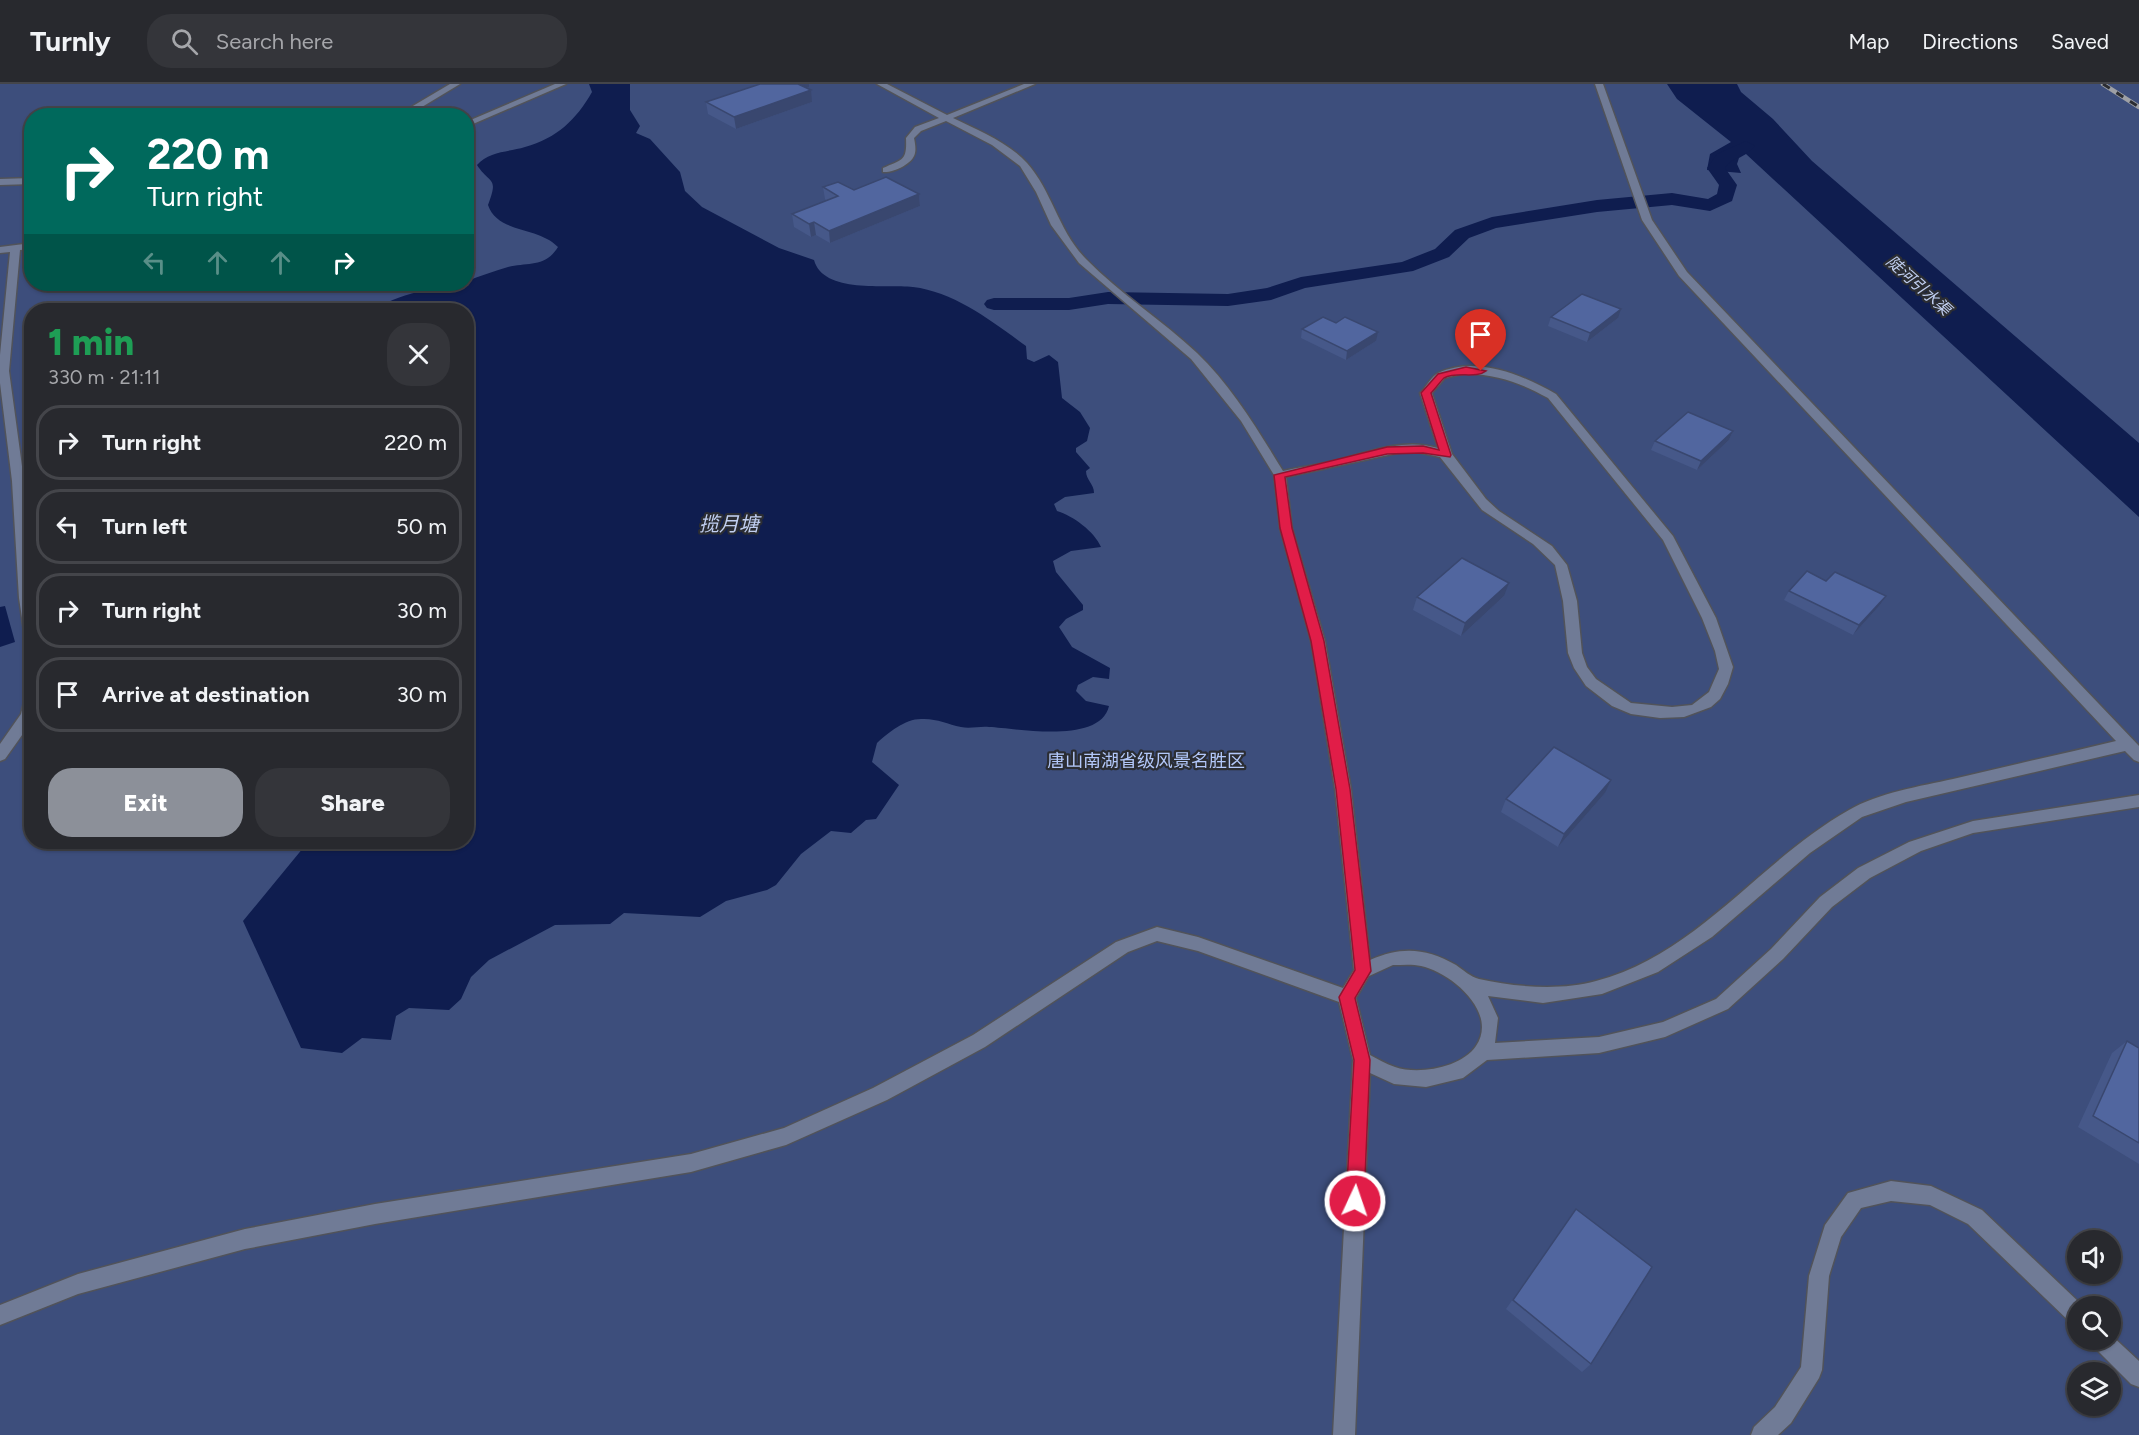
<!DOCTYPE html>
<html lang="en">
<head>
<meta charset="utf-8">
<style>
	body { margin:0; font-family:Figtree,"Noto Sans SC",sans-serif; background:#34353a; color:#f1f3f6; height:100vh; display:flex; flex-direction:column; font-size:22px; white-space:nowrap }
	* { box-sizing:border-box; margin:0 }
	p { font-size:20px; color:#a5a6aa }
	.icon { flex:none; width:33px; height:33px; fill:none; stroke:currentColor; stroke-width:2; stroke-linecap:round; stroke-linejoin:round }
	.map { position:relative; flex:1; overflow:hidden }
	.drawer { position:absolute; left:24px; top:219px; width:450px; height:546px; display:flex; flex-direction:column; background:#28292e; border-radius:24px; box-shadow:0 2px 4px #0004,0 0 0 2px #44454a }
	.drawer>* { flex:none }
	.guide { position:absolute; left:24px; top:24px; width:450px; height:183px; border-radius:24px; box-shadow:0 2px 4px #0004,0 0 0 2px #44454a; background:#00695c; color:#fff; overflow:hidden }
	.buttons { position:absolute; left:2067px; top:1146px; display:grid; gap:12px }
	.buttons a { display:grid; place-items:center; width:54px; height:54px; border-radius:50%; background:#28292e; box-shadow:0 2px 4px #0004,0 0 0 2px #44454a; font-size:30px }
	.pin { position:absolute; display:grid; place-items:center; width:51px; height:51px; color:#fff; margin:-62px -26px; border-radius:50% 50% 50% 0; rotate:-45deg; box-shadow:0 0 6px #0007 }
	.pin .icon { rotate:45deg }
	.me { position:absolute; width:66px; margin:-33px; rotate:3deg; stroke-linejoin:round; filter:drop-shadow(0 0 4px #0008) }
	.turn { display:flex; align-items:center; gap:21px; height:126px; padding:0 24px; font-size:27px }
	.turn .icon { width:78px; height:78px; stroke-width:2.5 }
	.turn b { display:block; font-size:42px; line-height:51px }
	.lanes { display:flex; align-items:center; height:57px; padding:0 24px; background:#0003; justify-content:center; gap:30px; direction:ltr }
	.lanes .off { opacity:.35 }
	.round { display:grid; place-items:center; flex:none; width:63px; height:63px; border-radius:24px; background:#34353a }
	.summary { display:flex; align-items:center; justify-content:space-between; height:102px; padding:0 24px }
	h1 { font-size:36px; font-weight:800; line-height:45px; color:#1e9e55 }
	.action { display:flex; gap:12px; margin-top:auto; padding:12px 24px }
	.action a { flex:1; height:69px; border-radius:24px; background:#8c9099; color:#fff; font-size:24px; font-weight:800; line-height:69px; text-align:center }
	.action a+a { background:#34353a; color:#f1f3f6 }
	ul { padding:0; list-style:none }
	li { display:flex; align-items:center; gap:18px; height:75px; margin:0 12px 9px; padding:0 12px; border:3px solid #44454a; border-radius:24px }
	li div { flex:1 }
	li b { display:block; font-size:22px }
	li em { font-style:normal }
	header { display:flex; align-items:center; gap:36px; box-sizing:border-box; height:84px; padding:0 30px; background:#28292e; border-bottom:2px solid #44454a }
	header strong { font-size:28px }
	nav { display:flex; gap:33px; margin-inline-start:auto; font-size:21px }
	.search { width:420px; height:54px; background:#34353a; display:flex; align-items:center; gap:15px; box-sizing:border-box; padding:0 21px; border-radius:24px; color:#a5a6aa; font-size:22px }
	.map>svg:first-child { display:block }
</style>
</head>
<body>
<header>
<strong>Turnly</strong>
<div class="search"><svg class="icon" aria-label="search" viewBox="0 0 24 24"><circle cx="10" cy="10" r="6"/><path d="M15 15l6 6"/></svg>Search here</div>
<nav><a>Map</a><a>Directions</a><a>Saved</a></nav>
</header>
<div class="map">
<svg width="2139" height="1351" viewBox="0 0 2139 1351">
	<rect width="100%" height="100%" fill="#35373e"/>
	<path fill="#3d4e7c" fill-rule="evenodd" d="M0,0H2139V1351H0ZM32,32H466V200H32ZM32,226H466V758H32ZM2078,1156H2110V1190H2078ZM2078,1222H2110V1256H2078ZM2078,1288H2110V1322H2078Z"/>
	<path fill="#0f1d4f" d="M589,0H630V26L640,42L636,49L650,55L680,88L685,107L702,123L779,164L814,176C823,210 886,200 913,203C955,208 993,238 1026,262L1027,275L1034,278L1049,271L1058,278L1062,314L1080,328L1090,344L1087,357L1076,364V368L1090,384L1086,387C1086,396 1094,400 1094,409L1065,413L1054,420L1057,427C1073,432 1094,447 1101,463L1071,467L1053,477L1056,488L1083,521V526L1066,535L1059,543L1072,563L1110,584L1109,595L1093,593L1078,601L1076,607L1086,617L1109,622C1100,661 1016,644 989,643C980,642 970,645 961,643C947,640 936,634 921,635C905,635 888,649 877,659L872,678L899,701L876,735L866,736L851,749L831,747L801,770L776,801L767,806L726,817L700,833L624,829L610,840L555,841L489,876L471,893L461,915L449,926L409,924L396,932L391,956L362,954L342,969L301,964L243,837L308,758H466V226H377C387,212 449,200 466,200L467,197C480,192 494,187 508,183C528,178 545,184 558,163C538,142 498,150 488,121C499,92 490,101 477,81C489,67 509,68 525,63C557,54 576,36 592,8Z
		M1667,0H1737L1741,8L1773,35L1812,77L2139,359V433L1746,70L1739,74L1737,80L1741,89L1707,86L1710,70L1731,58L1677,15Z
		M5,522L15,558L0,563V523Z"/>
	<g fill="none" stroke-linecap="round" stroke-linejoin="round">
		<path fill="#0f1d4f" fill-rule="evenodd" d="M1746,57L1755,62C1747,72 1732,73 1725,84L1737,101L1732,117L1710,127L1672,121L1597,128L1496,144L1469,154L1449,173L1413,187L1305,204L1271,216L1228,222L1108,220L1069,226H994L987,224L984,220L987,216L994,214H1069L1108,208L1228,210L1267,204L1301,193L1402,178L1435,165L1455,146L1492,133L1597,116L1672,109L1708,115L1717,110L1719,101L1707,84L1717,70Z"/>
		<g stroke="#51535a" stroke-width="3">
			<path id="minor" d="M450,0H460L407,32H396Z
				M555,0H566L466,43V38Z
				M877,0H887L947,31L1024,0H1035L953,34C977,46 1008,58 1027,79C1052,107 1059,148 1086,175C1120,210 1162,236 1197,269C1231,301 1259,348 1283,387C1298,383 1314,382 1329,378C1365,370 1401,353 1438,364L1420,309L1422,307C1427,301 1432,292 1438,289C1476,271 1523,291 1556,310L1673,452L1716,534L1733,583L1728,600L1720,615L1711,623L1684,633L1660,634L1631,630L1612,622L1586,602L1574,584L1568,569L1563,517L1555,481L1533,460L1482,426L1440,373L1417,368H1402L1286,393L1292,444L1325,557L1351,705L1370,876C1402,862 1426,864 1456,881C1463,886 1471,893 1479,895C1515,903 1560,907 1596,897C1698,870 1760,776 1849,726C1878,709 1921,702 1953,695C2007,682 2062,670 2116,657L1679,192L1642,136L1595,0H1603L1652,136L1687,188L2139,662V678L2134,676L2125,667L1906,718L1862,733L1810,769L1712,853L1658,888L1602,910L1543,919L1488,912L1498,934L1495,959L1599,953L1663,938L1716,915L1771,865L1820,813L1858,784L1909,758L1973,737L2139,711V723L1973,749L1921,767L1870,794L1832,823L1783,875L1728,925L1665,953L1599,969L1487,976L1463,994L1426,1003L1394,1000L1370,989L1355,1351H1333L1353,976L1339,918L1198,867L1157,857L1128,868L985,963L887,1016L786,1061L691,1088L375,1140L245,1165L78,1210L0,1241V1221L78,1190L245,1145L375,1120L691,1070L784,1044L873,1004L973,951L1116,858L1157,843L1198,853L1343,904L1354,886L1335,705L1311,557L1280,444L1274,391L1241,337L1191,275L1079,179L1051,141L1036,108L1020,82L992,61L946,37L921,47L914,54C915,59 916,65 915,69C913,80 893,89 883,88V84C903,75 907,77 906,54L915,43L939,34ZM1466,289C1500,292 1519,298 1548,314L1663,456L1702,534L1715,567L1719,585L1709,608L1692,621L1672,623L1631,619L1596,595L1587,583L1582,569L1577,517L1567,481L1552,462L1499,427L1486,415L1452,370L1432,309L1445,294ZM1393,881C1402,881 1413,880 1421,882C1450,888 1499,928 1476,962C1461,984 1418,991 1395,983C1386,980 1378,975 1370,971L1356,914L1369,892Z
				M32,94V100L0,101V95Z
				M32,159V165L20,166L9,287L24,397L32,498V559L25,554L19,514L12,397L0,299V271L10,168L0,169V163Z
				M32,606V637L5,675L0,677V660L21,630L27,607Z
				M1891,1097L1931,1102L1982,1126L2083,1222H2078V1242L2071,1239L1968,1140L1930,1121L1891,1117L1861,1124L1841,1153L1829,1192L1822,1286L1819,1294L1791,1339L1778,1351H1751L1754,1343L1775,1323L1801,1283L1809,1192L1825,1141L1848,1109Z
				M2110,1250L2139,1277V1303L2131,1300L2094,1263L2091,1256H2110Z"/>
		</g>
		<use href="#minor" fill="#707b96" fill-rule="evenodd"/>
		<g stroke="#9ea0a5" stroke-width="4.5">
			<path id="rail" d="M2103,0L2139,23"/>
		</g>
		<use href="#rail" stroke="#2b2d33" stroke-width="3" stroke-dasharray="8" stroke-linecap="butt"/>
	</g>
	<path fill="#465889" d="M760,0H809V3L806,4L812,18L736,45L708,30L706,18Z
		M823,103L919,110L920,122L830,159L816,151L811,153L794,143L792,130L827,117L825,115Z
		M1551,233L1618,234L1587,258L1548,242Z
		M1302,245L1376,257L1346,276L1301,254Z
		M1733,347L1729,356L1697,386L1651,366L1655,357Z
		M1826,497L1886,512L1880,521L1853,551L1784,516L1789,507Z
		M1504,512L1461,552L1413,526L1417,513Z
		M1605,709L1558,763L1501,728L1506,715Z
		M2127,957L2139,964V1080L2078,1043L2112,969Z
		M1576,1125L1591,1280L1582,1288L1506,1225Z"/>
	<path fill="#39476f" d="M792,0H809V3L793,9Z
		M811,6L812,18L736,45L734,33Z
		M919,110L920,122L830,159L829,147Z
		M814,138L816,151L811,153L809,140Z
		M1621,225L1618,234L1587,258L1590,249Z
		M1378,248L1376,257L1346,276L1347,267Z
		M1733,347L1729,356L1697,386L1701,377Z
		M1509,499L1504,512L1461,552L1465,539Z
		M1886,512L1880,521L1853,551L1859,541Z
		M1611,696L1605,709L1558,763L1564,750Z"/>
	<path fill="#51669f" stroke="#39476f" stroke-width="1.5" d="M760,0H798L811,6L734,33L706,18Z
		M886,93L919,110L829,147L814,138L809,140L792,130L838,112L823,103L838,98L854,106Z
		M1582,210L1621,225L1590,249L1551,233Z
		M1323,233L1336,239L1345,233L1378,248L1347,267L1302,245Z
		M1688,328L1733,347L1701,377L1655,357Z
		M1462,474L1509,499L1465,539L1417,513Z
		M1807,487L1826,497L1835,488L1886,512L1859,541L1789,507Z
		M1554,663L1611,696L1564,750L1506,715Z
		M2127,957L2139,964V1059L2093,1032Z
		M1576,1125L1652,1183L1591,1280L1513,1216Z"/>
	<path fill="#e11d48" stroke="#92132f" stroke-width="1.5" d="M1466,283L1486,287C1476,295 1457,287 1444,294C1440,298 1435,305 1431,309L1451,371L1450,373L1423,369L1387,370L1285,393L1292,444L1324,557L1350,705L1371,887L1355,914L1370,976L1364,1117L1362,1123L1355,1126L1349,1123L1346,1117L1354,976L1339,913L1355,886L1336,705L1311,557L1280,444L1274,391L1387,363L1423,362L1439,366L1421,309L1438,290Z"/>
	<g text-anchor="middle" stroke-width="4.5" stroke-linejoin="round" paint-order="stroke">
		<g font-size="16" font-style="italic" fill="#c1cff1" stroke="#2b2d33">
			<text transform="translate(1919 201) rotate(42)" y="6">陡河引水渠</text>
		</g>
		<g font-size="18" fill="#b3c8fa" stroke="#2b2d33">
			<text x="1146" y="683">唐山南湖省级风景名胜区</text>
		</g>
		<g font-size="20" font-style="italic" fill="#c1cff1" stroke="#2b2d33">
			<text x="729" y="447">揽月塘</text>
		</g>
	</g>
</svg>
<div class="buttons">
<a><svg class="icon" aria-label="sound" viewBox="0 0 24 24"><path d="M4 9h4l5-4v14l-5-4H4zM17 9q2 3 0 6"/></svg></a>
<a><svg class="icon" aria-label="search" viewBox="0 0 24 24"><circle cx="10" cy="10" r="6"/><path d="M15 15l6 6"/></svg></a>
<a><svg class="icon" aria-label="layers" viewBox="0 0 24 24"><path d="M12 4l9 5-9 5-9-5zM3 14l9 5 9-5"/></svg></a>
</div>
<div class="pin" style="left:1481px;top:287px;background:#d93025"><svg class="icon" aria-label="arrive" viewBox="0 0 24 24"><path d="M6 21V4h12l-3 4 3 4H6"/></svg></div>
<svg class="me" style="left:1355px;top:1117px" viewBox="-20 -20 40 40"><circle r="17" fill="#e11d48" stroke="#fff" stroke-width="3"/><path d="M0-11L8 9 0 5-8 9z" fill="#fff"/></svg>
<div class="guide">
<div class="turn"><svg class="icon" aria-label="right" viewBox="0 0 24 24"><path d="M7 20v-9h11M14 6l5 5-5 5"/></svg><div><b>220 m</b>Turn right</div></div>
<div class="lanes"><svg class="icon off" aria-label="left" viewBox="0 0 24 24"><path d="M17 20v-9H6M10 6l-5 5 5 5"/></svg><svg class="icon off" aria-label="ahead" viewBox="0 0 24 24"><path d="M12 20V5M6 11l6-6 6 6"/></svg><svg class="icon off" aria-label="ahead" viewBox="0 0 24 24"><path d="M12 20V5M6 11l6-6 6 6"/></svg><svg class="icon" aria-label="right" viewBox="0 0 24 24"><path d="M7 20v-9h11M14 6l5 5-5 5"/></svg></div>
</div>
<section class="drawer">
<div class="summary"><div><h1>1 min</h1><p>330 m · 21:11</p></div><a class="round"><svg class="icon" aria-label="close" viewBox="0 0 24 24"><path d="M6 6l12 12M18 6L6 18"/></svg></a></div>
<ul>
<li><svg class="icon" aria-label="right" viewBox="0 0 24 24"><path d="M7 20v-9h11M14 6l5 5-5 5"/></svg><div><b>Turn right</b></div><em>220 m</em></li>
<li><svg class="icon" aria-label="left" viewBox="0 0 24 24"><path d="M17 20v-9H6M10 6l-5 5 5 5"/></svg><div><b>Turn left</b></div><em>50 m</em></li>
<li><svg class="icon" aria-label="right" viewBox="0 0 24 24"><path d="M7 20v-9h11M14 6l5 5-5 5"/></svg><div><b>Turn right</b></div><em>30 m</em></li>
<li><svg class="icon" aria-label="arrive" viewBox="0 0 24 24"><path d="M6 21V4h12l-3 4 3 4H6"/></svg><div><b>Arrive at destination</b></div><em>30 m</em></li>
</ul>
<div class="action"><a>Exit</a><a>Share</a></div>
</section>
</div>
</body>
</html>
